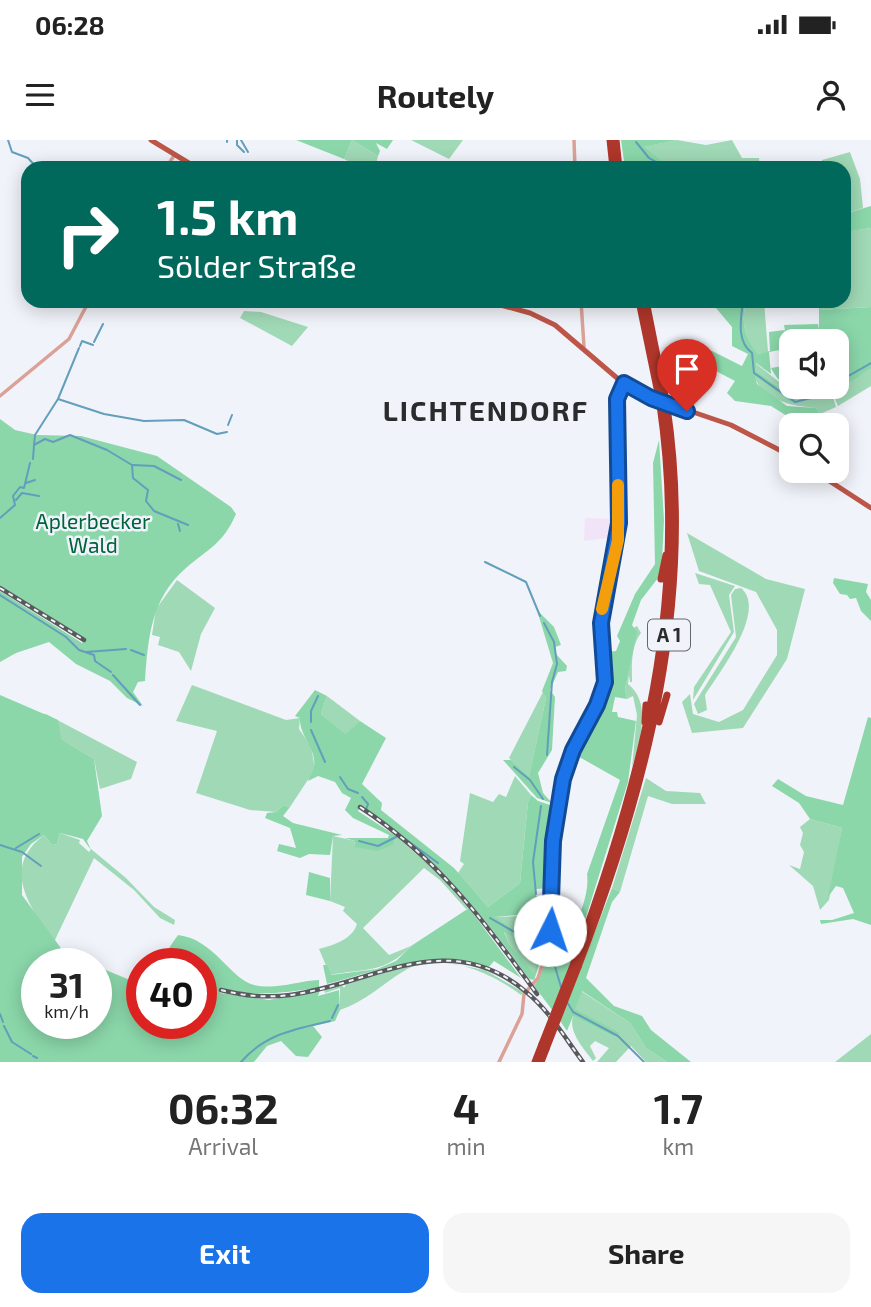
<!DOCTYPE html>
<html lang="en">
<head>
<meta charset="utf-8">
<style>
	body { margin:0; font-family:"Exo 2",sans-serif; background:#f6f6f6; color:#222; height:100vh; display:flex; flex-direction:column; font-size:26px; white-space:nowrap }
	* { box-sizing:border-box; margin:0 }
	p { font-size:23px; color:#767676 }
	.icon { flex:none; width:38px; height:38px; fill:none; stroke:currentColor; stroke-width:2; stroke-linecap:round; stroke-linejoin:round }
	.map { position:relative; height:922px; overflow:hidden }
	.sheet { display:flex; flex-direction:column; background:#fff; flex:1 }
	.sheet>* { flex:none }
	.top-card { position:absolute; left:21px; top:21px; width:830px; height:147px; border-radius:21px; box-shadow:0 4px 18px #0003; background:#00695c; color:#fff; overflow:hidden }
	.controls { position:absolute; left:779px; top:189px; display:grid; gap:14px }
	.controls a { display:grid; place-items:center; width:70px; height:70px; border-radius:14px; background:#fff; box-shadow:0 4px 18px #0003; font-size:35px }
	.speed { position:absolute; left:21px; top:808px; display:flex; gap:14px; font-size:35px; font-weight:700; text-align:center }
	.speed>* { display:grid; place-content:center; width:91px; height:91px; border-radius:50%; background:#fff; box-shadow:0 4px 18px #0003; line-height:1 }
	.speed small { font-size:18px; font-weight:400 }
	.speed .limit { border:10px solid #d22; background:#fff; color:#111 }
	.pin { position:absolute; display:grid; place-items:center; width:60px; height:60px; color:#fff; margin:-72px -30px; border-radius:50% 50% 50% 0; rotate:-45deg; box-shadow:0 0 7px #0007 }
	.pin .icon { rotate:45deg }
	.me { position:absolute; width:77px; margin:-38px; rotate:4deg; stroke-linejoin:round; filter:drop-shadow(0 0 5px #0008) }
	.turn { display:flex; align-items:center; gap:24px; height:147px; padding:0 21px; font-size:32px }
	.turn .icon { width:91px; height:91px; stroke-width:2.5 }
	.turn b { display:block; font-size:49px; line-height:60px }
	.eta { display:flex; justify-content:space-evenly; align-items:center; height:119px; text-align:center }
	.eta b { font-size:42px; font-weight:700; line-height:49px }
	.primary-button { display:flex; gap:14px; margin-top:auto; padding:14px 21px }
	.primary-button a { flex:1; height:80px; border-radius:21px; background:#1a73e8; color:#fff; font-size:28px; font-weight:700; line-height:80px; text-align:center }
	.primary-button a+a { background:#f6f6f6; color:#222 }
	.status { display:flex; justify-content:space-between; align-items:center; height:49px; padding:0 35px; background:#fff; direction:ltr }
	.status svg { height:19px; fill:currentColor }
	header { display:flex; justify-content:space-between; align-items:center; height:91px; padding:0 21px; background:#fff; font-size:32px; font-weight:700 }
	.map>svg:first-child { display:block }
</style>
</head>
<body>
<div class="status"><b>06:28</b><svg viewBox="0 0 49 12"><path d="M0 12V9h3v3zM5 12V6h3v6zM10 12V3h3v9zM15 12V0h3v12zM26 1h20v11H26zM47 4h2v5h-2z"/></svg></div>
<header><svg class="icon" aria-label="menu" viewBox="0 0 24 24"><path d="M4 6h16M4 12h16M4 18h16"/></svg>Routely<svg class="icon" aria-label="person" viewBox="0 0 24 24"><circle cx="12" cy="8" r="4"/><path d="M4 21q1-7 8-7t8 7"/></svg></header>
<div class="map">
<svg width="871" height="922" viewBox="0 0 871 922">
	<rect width="100%" height="100%" fill="#f1f3fa"/>
	<path fill="#f2e4f8" d="M585,378L616,379L615,397L584,401Z"/>
	<path fill="#a0d9b6" d="M352,0L378,16L375,28H362L344,19Z
		M411,0H463L449,19Z
		M677,0L706,5L732,0L742,18H759L760,28H672L643,7Z
		M850,12L860,39L863,68L844,74V28H822V20Z
		M844,85L850,108V91L871,88V167L819,170V161H844Z
		M746,161H764L768,212L758,214C744,196 741,184 746,161Z
		M244,171L261,172L308,187L292,206L240,178Z
		M755,223C768,232 781,246 795,251C816,259 854,237 871,229V246L838,266L831,250L836,267L820,274L816,268C793,266 762,261 754,235L790,262L829,254L828,250L797,260L755,230Z
		M687,393L766,439L805,449L787,519L743,588L692,593L682,562L690,554L693,574L719,582L743,570L777,515V490L756,452L699,431Z
		M695,433L735,446L729,455L734,492L693,560L694,547L731,492L710,445L699,444Z
		M177,440L215,468L201,494L191,531L179,512L158,505L160,497L152,495L156,469Z
		M741,448C768,471 718,534 705,555L707,570L698,574L694,564L736,497L731,455L735,449Z
		M637,486L641,493C630,507 632,529 632,542H630L629,535L628,544C653,564 639,601 632,628L637,575L633,556L627,559L625,549L636,492L632,489Z
		M192,545L286,580L300,578L299,589L311,606L315,629L290,667L283,665L276,672L250,670L196,653L217,591L176,581Z
		M543,552L546,558L529,638L509,618Z
		M327,556L360,581L347,595L321,574Z
		M0,557L27,573L46,574L137,622L131,639L100,649L94,619L61,599L92,620L100,667L101,677L95,687C68,678 37,688 16,709L17,714C0,745 6,788 0,824Z
		M515,636L531,655L528,662L520,743L488,767L458,733L464,724L460,721L470,653L493,662L499,654L506,657Z
		M646,638L666,651L700,653L706,664H672L648,656L620,752L612,748Z
		M810,679L842,688L829,760L820,770L813,746L789,725L800,729L804,712L800,705L803,693L800,687Z
		M60,693L80,700L79,703L89,712L91,709L126,738L154,767L175,780L174,785L160,778L134,750L94,718L54,802C30,767 0,728 44,695L52,705L57,704Z
		M333,696L355,701L354,707L394,704L396,696L439,734L469,768L466,769L440,740L424,728L363,788L389,815L411,806C384,834 365,828 330,835L319,809C333,805 352,800 357,784L343,771L345,767L330,761Z
		M535,763H542L543,797L534,803L493,777L530,776Z
		M504,791L541,809L534,835L509,804Z
		M442,822L485,830L523,852L521,855C492,833 440,809 404,831C382,844 365,862 340,870V848L325,853L324,850L342,845L344,848L347,843L406,827Z
		M581,851L630,883L646,908L667,922H646L631,906L616,922H597L609,908L595,901L590,906L596,918L593,921C584,909 568,892 573,876L614,897L619,893L574,869Z
		M871,894V922H835Z"/>
	<path fill="#8bd7aa" fill-rule="evenodd" d="M296,0H393L387,9L376,3L380,11L378,16L352,0L344,19Z
		M621,0H677L644,7L672,28H625Z
		M871,66V88L851,91L850,108L846,109L844,74Z
		M710,161H746C741,183 744,196 758,214L770,211L769,192L785,190L784,185L818,184L819,190V170L871,167V229C858,235 847,248 831,247H836V201H791V247H823C801,253 782,251 771,228L783,226L780,210L769,212L771,234L756,223L755,230L797,260L829,249V254L790,262L755,236L757,244L787,266L816,268L820,274L795,281L771,266L735,261L727,253L735,241L691,218L693,205L704,207L742,226L748,214L732,206V187Z
		M0,279L15,290L37,295L81,296L157,316L231,367L236,374C223,404 208,409 186,428C151,458 148,498 145,541L138,542L133,552L143,566L127,558L110,541L76,524L49,502L16,513L0,522V451L82,503L85,500L0,446Z
		M659,300L664,380L662,420L658,438L641,460L632,485L637,492L625,549L627,559L615,557L612,572H617L618,577L636,581L628,642L572,822L553,871L534,846L540,837L553,793L563,804C576,787 590,756 587,734L620,640L574,614C588,575 610,557 606,512L616,511L620,501L617,496L635,454L655,424L653,323Z
		M834,438L868,444L866,452L871,460V481L861,471L856,458L850,459L847,455L840,454L833,443Z
		M537,470L554,487L561,505L555,507L556,514L567,526L566,531L558,532L550,550L555,557L552,610L538,633L543,653L552,663L537,658L503,620H511L529,637L546,558L542,551L553,523Z
		M315,550L327,556L321,574L346,594L360,581L386,598L362,644L382,663L381,670L454,728L488,767L520,743L528,662L531,655L538,661L556,667L550,705V748L536,749V756L543,758L550,752L546,805L534,840L529,839C478,769 434,713 361,666L358,671L396,696L394,704L378,711L354,707L355,701L345,698H388L389,695L353,678L345,670L351,658L342,653L335,642L318,636L308,641C309,636 314,631 314,627C317,608 299,596 300,578L295,576ZM535,763H542L543,797L535,803L494,777L518,775L526,780ZM504,792L540,809L534,834L509,804Z
		M0,555L58,580L61,599L94,619L102,676L87,701L91,710L83,699L60,693L57,704L52,705L44,695L31,704L22,717V755L63,811L93,824H37V884H96V826L142,845V884H201V824H158L178,795C214,799 230,839 254,845C277,850 297,841 319,840V848C285,852 256,858 222,848L220,853L269,860L320,850L318,856L339,850L340,870L335,881L313,886L322,897L308,917L296,916L281,901L267,906L254,922H0Z
		M868,577L871,578V785L853,779L821,784L820,780H832L854,773L843,748L836,746L828,757L842,688L810,679L799,663L772,646L778,639L806,656L843,665Z
		M283,665L290,667L283,676L293,683L342,695L333,696L330,715L309,714L300,718L277,711L279,704L296,708L290,688L265,678L267,673L276,672Z
		M309,732L330,738V761L306,755Z
		M612,748L620,752L612,762L586,838L614,866L642,876L651,890L691,922H667L646,908L630,883L582,851L575,869L620,893L614,897L573,876L567,891L560,881Z
		M469,768L521,838L494,821L489,827C426,810 387,828 327,844L323,825H327L331,835L377,829L396,821L411,806Z"/>
	<g fill="none" stroke-linecap="round" stroke-linejoin="round">
		<path stroke="#639ebb" stroke-width="2" d="M8,0L12,12L28,18L37,28
			M237,0V5L244,12
			M241,0L248,12
			M227,2V0
			M636,2L649,18L667,28
			M743,161C741,179 736,201 752,213L754,233L795,262L831,253
			M94,202L103,184
			M80,206L82,201L93,205
			M836,243L871,223
			M58,259L79,208
			M228,285L232,275
			M34,305L35,295L58,259L104,274L144,281L184,280L217,294L227,292
			M33,319L34,305L45,299L53,302L70,295L107,310L132,325L133,338L148,350L146,361L154,371L188,385
			M133,325L154,326L181,340
			M26,343L35,340
			M16,360L22,353L39,356
			M0,378L15,365L13,356L20,347L24,348L30,323
			M178,384L180,391
			M485,422L526,442L540,476
			M0,455L66,497L79,510L94,515L95,521L111,532
			M544,483L554,502L557,524L552,542L547,615
			M131,510L144,515
			M86,512L126,509
			M113,535L140,565
			M311,582V571L318,556
			M311,590L325,622
			M514,627L530,640L543,659
			M340,637L348,649L358,653
			M362,657L368,664L366,670L438,723
			M359,701L378,706L396,697
			M0,705L22,712L41,726
			M16,708L39,694
			M536,754L533,722L541,666
			M539,758L545,763V793
			M490,778L551,813L561,847
			M542,806L544,797
			M567,862L573,872L618,896L644,922
			M0,874L3,882
			M332,878L338,865
			M4,886L12,902L31,914
			M33,916L37,918
			M241,922C265,894 295,889 330,881"/>
		<path stroke="#dba197" stroke-width="3.5" d="M574,0L575,28
			M166,28L175,14
			M581,161L584,207
			M0,256L69,199L89,161
			M499,922L522,874L524,854L538,838L546,813L552,771L553,701L563,639L573,610L605,545L601,483L618,400L615,272L624,243"/>
		<path stroke="#bd5648" stroke-width="5" d="M151,0L197,28
			M486,161L530,173L555,185L617,238L643,255L731,285L791,316
			M814,331L871,368"/>
		<path stroke="#af362a" stroke-width="7" d="M610,0L613,28
			M616,0L619,28
			M639,161L659,258
			M646,161L666,261
			M661,439L666,415
			M645,582L646,565
			M659,582L667,555
			M574,823C642,639 689,462 660,265
			M578,827C647,648 696,461 667,267
			M535,922L542,904
			M541,922L546,909"/>
		<g stroke="#58595c" stroke-width="4.5">
			<path id="rail" d="M0,448L84,500
				M360,667C438,718 483,780 537,854
				M221,850C244,856 267,858 290,855C373,844 447,786 525,851C549,870 565,898 583,922"/>
		</g>
		<use href="#rail" stroke="#f1f3fa" stroke-width="2" stroke-dasharray="5" stroke-linecap="butt"/>
		<path stroke="#af362a" stroke-width="7" d="M659,258L660,265
			M666,261L667,267
			M542,904L574,823
			M546,909L578,827"/>
	</g>
	<g fill="none" stroke-linecap="round" stroke-linejoin="round">
		<g stroke="#114b97" stroke-width="18">
			<path id="route" d="M550,790L553,701L563,639L573,610L597,565L605,542L601,483L619,383L617,259L624,243L651,258L687,271"/>
		</g>
		<use href="#route" stroke="#1a73e8" stroke-width="12"/>
		<path stroke="#f59e0b" stroke-width="12" d="M602,469L618,400V345"/>
	</g>
	<g text-anchor="middle" stroke-width="5" stroke-linejoin="round" paint-order="stroke">
		<rect fill="#f1f3fa" stroke="#66676a" stroke-width="2" x="648" y="479.5" width="42" height="31" rx="5"/>
		<g font-size="19" font-weight="bold" fill="#2a2b2d">
			<text x="669" y="502">A 1</text>
		</g>
		<g font-size="21" fill="#00633b" stroke="#f1f3fa">
			<text x="93" y="389">Aplerbecker<tspan x="93" dy="24">Wald</tspan></text>
		</g>
		<g font-size="28" font-weight="bold" letter-spacing="2" fill="#2a2b2d" stroke="#f1f3fa">
			<text x="486" y="281">LICHTENDORF</text>
		</g>
	</g>
</svg>
<div class="controls">
<a><svg class="icon" aria-label="sound" viewBox="0 0 24 24"><path d="M4 9h4l5-4v14l-5-4H4zM17 9q2 3 0 6"/></svg></a>
<a><svg class="icon" aria-label="search" viewBox="0 0 24 24"><circle cx="10" cy="10" r="6"/><path d="M15 15l6 6"/></svg></a>
</div>
<div class="speed"><div>31<small>km/h</small></div><div class="limit">40</div></div>
<div class="pin" style="left:687px;top:271px;background:#d93025"><svg class="icon" aria-label="arrive" viewBox="0 0 24 24"><path d="M6 21V4h12l-3 4 3 4H6"/></svg></div>
<svg class="me" style="left:550px;top:790px" viewBox="-20 -20 40 40"><circle r="19" fill="#fff"/><path d="M0-13L10 11 0 6-10 11z" fill="#1a73e8"/></svg>
<div class="top-card">
<div class="turn"><svg class="icon" aria-label="right" viewBox="0 0 24 24"><path d="M7 20v-9h11M14 6l5 5-5 5"/></svg><div><b>1.5 km</b>Sölder Straße</div></div>
</div>
</div>
<section class="sheet">
<div class="eta">
<div><b>06:32</b><p>Arrival</p></div>
<div><b>4</b><p>min</p></div>
<div><b>1.7</b><p>km</p></div>
</div>
<div class="primary-button"><a>Exit</a><a>Share</a></div>
</section>
</body>
</html>
